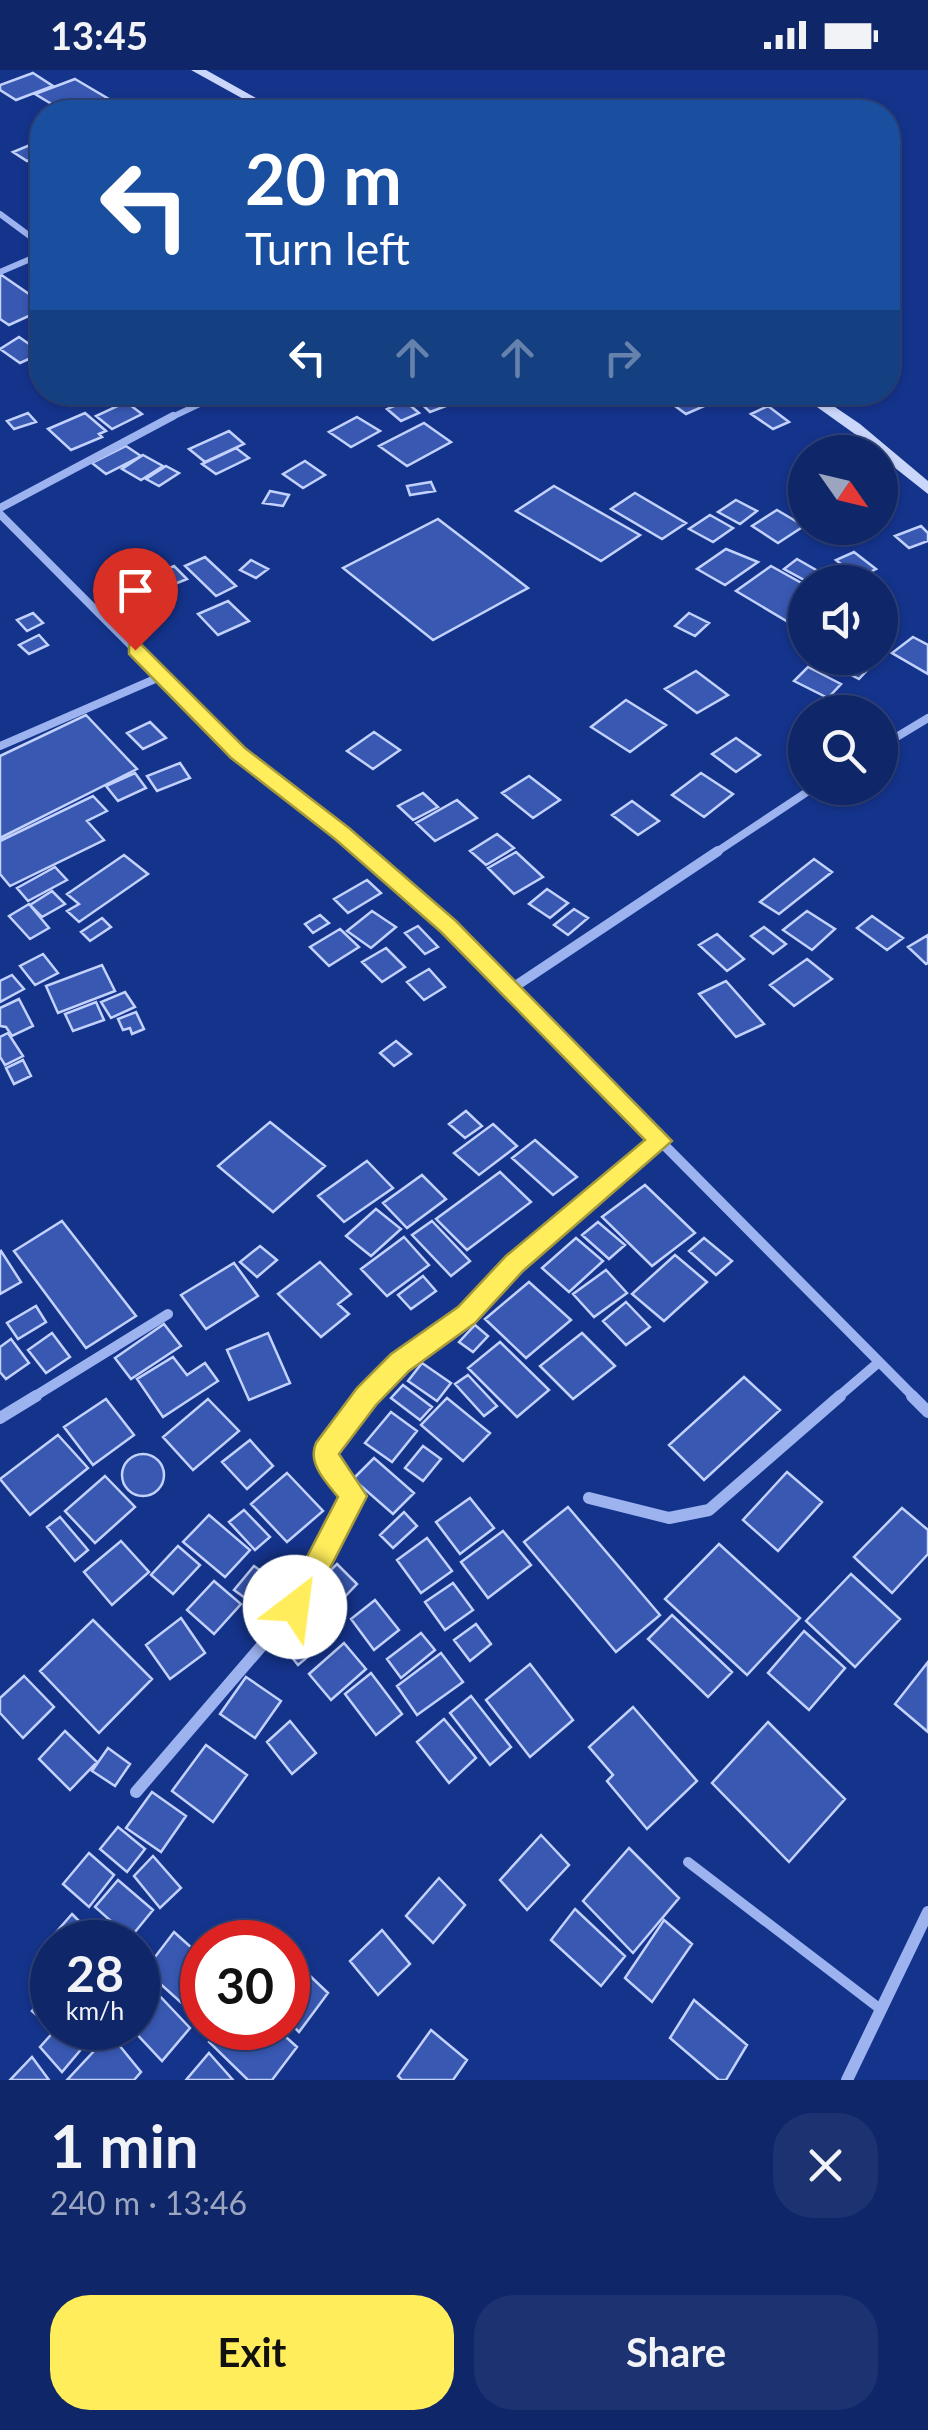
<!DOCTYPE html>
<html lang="en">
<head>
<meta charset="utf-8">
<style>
	body { margin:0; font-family:Lato,sans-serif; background:#1d3271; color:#f1f3f6; height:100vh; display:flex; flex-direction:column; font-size:38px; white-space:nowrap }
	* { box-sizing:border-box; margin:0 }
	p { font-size:32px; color:#9ba5c0 }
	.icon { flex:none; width:55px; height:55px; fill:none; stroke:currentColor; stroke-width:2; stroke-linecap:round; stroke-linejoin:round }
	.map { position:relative; height:2010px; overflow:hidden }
	.side { display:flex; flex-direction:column; background:#0f2668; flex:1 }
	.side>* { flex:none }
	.top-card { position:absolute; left:30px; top:30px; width:870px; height:305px; border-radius:40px; box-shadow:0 2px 8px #0004,0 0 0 2px #2f437c; background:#1a4fa0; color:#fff; overflow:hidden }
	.needle { width:65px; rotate:124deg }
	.fabs { position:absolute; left:788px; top:365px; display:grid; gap:20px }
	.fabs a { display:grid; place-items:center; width:110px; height:110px; border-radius:50%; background:#0f2668; box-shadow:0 2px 8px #0004,0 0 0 2px #2f437c; font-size:50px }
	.speed { position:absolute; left:30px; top:1850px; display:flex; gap:20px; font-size:50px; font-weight:700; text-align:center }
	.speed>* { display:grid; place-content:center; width:130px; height:130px; border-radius:50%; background:#0f2668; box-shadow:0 2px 8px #0004,0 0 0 2px #2f437c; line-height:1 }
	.speed small { font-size:25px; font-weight:400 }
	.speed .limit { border:15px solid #d22; background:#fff; color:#111 }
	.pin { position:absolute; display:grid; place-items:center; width:85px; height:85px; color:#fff; margin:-102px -42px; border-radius:50% 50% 50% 0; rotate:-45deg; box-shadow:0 0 10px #0007 }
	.pin .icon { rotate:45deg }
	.me { position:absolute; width:110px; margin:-55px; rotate:30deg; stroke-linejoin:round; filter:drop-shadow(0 0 8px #0008) }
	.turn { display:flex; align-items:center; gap:35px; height:210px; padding:0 50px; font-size:45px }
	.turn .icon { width:130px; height:130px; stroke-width:2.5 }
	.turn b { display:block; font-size:70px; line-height:85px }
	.lanes { display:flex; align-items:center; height:95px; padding:0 50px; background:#0003; justify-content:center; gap:50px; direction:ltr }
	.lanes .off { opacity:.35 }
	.round { display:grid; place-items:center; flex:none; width:105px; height:105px; border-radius:40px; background:#1d3271 }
	.overview { display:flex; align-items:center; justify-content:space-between; height:170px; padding:0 50px }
	h1 { font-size:60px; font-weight:700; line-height:75px }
	.button { display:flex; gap:20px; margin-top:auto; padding:20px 50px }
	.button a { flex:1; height:115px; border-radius:40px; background:#ffed5b; color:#111; font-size:40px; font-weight:700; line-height:115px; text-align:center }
	.button a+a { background:#1d3271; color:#f1f3f6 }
	.status { display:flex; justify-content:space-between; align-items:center; height:70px; padding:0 50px; background:#0f2668; direction:ltr }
	.status svg { height:28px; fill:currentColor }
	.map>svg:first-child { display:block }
</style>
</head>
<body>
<div class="status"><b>13:45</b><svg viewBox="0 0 49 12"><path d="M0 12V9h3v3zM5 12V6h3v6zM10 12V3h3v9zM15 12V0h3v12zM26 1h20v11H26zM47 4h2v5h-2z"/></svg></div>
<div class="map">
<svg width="928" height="2010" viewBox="0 0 928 2010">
	<rect width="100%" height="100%" fill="#14338b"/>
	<path fill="#3858b2" stroke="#c3d2fc" stroke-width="2.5" d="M33,3L53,16L16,30L0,20V15Z
		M75,9L114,32L89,42H65L35,24Z
		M42,70V85L27,91L13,82Z
		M0,204L42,233V240L9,255L0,249Z
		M19,267L42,283L20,293L0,279Z
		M460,322L467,328L430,342L410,323Z
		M667,322H695L711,333L686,344L660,325Z
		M405,331L419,343L401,351L387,339Z
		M126,332L142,344L112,359L96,346Z
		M768,336L789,352L773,359L751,344Z
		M28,343L36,352L14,359L7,351Z
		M85,343L106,361L99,364L102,367L71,380L48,359Z
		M357,347L380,361L351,377L329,362Z
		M424,353L451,372L407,396L379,376Z
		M229,361L244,374L205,392L189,379Z
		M126,376L141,386L106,404L92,393Z
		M236,378L249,388L216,404L202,394Z
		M143,385L163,396L141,410L122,399Z
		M305,391L325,405L303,418L283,404Z
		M166,396L179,403L159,416L146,409Z
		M431,412L435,421L410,425L407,416Z
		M554,416L640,465L601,491L516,441Z
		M270,421L289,425L283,436L263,433Z
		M635,423L686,453L662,469L611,439Z
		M736,430L757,441L740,454L718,442Z
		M777,440L804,456L778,473L752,456Z
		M710,445L733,458L713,472L689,459Z
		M438,449L528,518L433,570L343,498Z
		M921,456L928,463V471L909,478L895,466Z
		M726,479L758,492L725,515L697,499Z
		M854,482L876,499L858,508L836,490Z
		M205,487L236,516L216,526L185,496Z
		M797,489L837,512H808L784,499Z
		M251,490L268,499L256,508L240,500Z
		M174,496L187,509L165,518L152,505Z
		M771,496L805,515V562L736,521Z
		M228,531L249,551L218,565L198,544Z
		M33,543L43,553L27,561L17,550Z
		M689,543L709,553L695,566L675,556Z
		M39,565L48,575L29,584L19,575Z
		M913,567L928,575V604L892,583Z
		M825,588H853L871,596L859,609L822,590Z
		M808,597L841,614L828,628L794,611Z
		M696,601L728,625L697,643L665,619Z
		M626,630L666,655L630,682L591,657Z
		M86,645L137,699L0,768V686Z
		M150,652L166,668L143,679L127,663Z
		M374,662L400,680L373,699L347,681Z
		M736,668L760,685L736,702L712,684Z
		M180,693L190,708L157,721L147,706Z
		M135,703L146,718L118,731L106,716Z
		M701,703L733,724L704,747L672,725Z
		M529,706L560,730L533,748L502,723Z
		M423,723L438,737L413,750L398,736Z
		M93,726L107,741L87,751L104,770L10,816L0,804V771Z
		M457,730L477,748L435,771L416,753Z
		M632,731L659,751L638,765L612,745Z
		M497,764L514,778L486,795L470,781Z
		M516,782L543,807L514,824L488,798Z
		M124,785L148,804L79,852L67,841L79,834L67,824Z
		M814,789L832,802L779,844L760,832Z
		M55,797L67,810L28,831L17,818Z
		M367,810L381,823L348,843L334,829Z
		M547,819L568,833L550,848L529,834Z
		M52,821L65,834L42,847L30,835Z
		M29,834L49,858L30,869L9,846Z
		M574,839L588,848L568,865L554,855Z
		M372,841L396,857L371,878L347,861Z
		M807,841L835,859L812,880L783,860Z
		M320,845L329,853L313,863L305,854Z
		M872,846L903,868L887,880L857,858Z
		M102,848L111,857L90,871L81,862Z
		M418,856L438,877L425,884L405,863Z
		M764,857L786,874L773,884L751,866Z
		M340,859L359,877L329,896L310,877Z
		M717,864L744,889L727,901L699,875Z
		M928,865V893L926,894L908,877Z
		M386,878L405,897L382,912L362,892Z
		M43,884L58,903L35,915L20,896Z
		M807,889L832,909L794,936L770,915Z
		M102,895L115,921L58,943L46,916Z
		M429,899L445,917L424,930L407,912Z
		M12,905L24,919L0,932V911Z
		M726,911L764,954L736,967L699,924Z
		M125,922L135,937L111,948L101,932Z
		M19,929L33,956L12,966L6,957L0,956V938Z
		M96,932L104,950L73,961L65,944Z
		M136,942L144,959L132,964L130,958L123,960L118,949Z
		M8,963L23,986L5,995L0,987V967Z
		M396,971L411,984L394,996L380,983Z
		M23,990L31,1006L14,1014L6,998Z
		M466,1041L482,1056L465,1068L449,1054Z
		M270,1052L325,1096L273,1142L218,1096Z
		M493,1054L517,1076L479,1105L454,1083Z
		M535,1070L577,1107L553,1125L512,1088Z
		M367,1091L393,1118L344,1152L318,1126Z
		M500,1102L531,1132L467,1180L436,1149Z
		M422,1105L446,1129L407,1158L383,1133Z
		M645,1115L695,1163L652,1196L602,1147Z
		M376,1139L401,1159L371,1186L346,1166Z
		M62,1151L136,1246L86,1278L14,1181Z
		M432,1151L470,1191L451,1206L412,1165Z
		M598,1152L625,1175L609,1189L582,1165Z
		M404,1167L429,1195L387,1226L361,1199Z
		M576,1168L603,1191L569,1222L542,1198Z
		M704,1168L732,1191L716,1205L689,1181Z
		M260,1176L277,1190L257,1207L240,1192Z
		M1,1181L21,1212L0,1224V1182Z
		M675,1185L707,1212L664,1251L632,1224Z
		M320,1192L351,1224L338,1234L349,1244L321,1267L278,1224Z
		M234,1193L258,1226L206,1259L181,1225Z
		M606,1200L627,1223L594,1247L573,1224Z
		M423,1206L436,1221L411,1239L398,1225Z
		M529,1212L571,1250L526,1288L485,1249Z
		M626,1232L650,1257L626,1275L603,1251Z
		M36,1236L46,1252L18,1269L7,1253Z
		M164,1254L181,1276L131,1309L115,1288Z
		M475,1255L488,1266L473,1282L459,1272Z
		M52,1263L70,1287L46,1303L28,1280Z
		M268,1263L290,1313L249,1330L227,1280Z
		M582,1263L615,1296L573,1329L540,1296Z
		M11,1269L29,1293L6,1309L0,1302V1277Z
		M500,1272L549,1320L517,1347L468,1298Z
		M173,1287L187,1305L205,1293L218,1311L163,1347L137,1309Z
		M422,1293L451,1313L437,1331L408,1311Z
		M468,1305L497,1336L484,1346L455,1314Z
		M744,1307L780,1340L704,1410L669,1375Z
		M403,1315L432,1337L420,1350L391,1328Z
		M447,1328L490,1363L463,1391L421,1355Z
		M106,1329L134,1365L93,1395L64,1357Z
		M208,1329L239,1361L193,1400L163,1367Z
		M391,1342L417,1361L392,1392L365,1373Z
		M58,1365L88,1398L30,1445L0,1409Z
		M250,1370L273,1396L247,1419L222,1392Z
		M423,1376L441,1389L423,1411L405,1398Z
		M122 1405a21 21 0 1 1 42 0a21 21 0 1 1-42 0Z
		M374,1388L414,1423L393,1444L353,1409Z
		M787,1402L822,1432L778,1481L743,1450Z
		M287,1403L323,1441L287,1472L251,1434Z
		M105,1406L135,1437L95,1473L65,1441Z
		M470,1428L494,1458L460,1484L436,1452Z
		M568,1437L660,1545L616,1582L524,1472Z
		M902,1438L928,1460V1484L892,1523L854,1487Z
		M244,1440L270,1467L255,1480L229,1452Z
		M404,1442L417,1456L393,1478L380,1465Z
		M209,1445L250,1480L225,1507L183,1472Z
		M60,1447L88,1480L75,1491L47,1457Z
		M503,1461L531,1495L488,1528L461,1492Z
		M427,1468L452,1501L421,1523L397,1490Z
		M121,1471L149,1502L112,1535L84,1502Z
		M719,1474L800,1548L747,1605L665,1529Z
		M178,1476L200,1495L173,1524L151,1505Z
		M337,1494L357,1514L335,1537L314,1516Z
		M254,1496L278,1513L259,1538L234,1520Z
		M851,1504L900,1549L855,1597L806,1551Z
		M214,1511L241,1534L214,1564L187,1540Z
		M453,1513L473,1540L445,1560L425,1532Z
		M375,1530L399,1560L374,1580L351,1549Z
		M315,1540L335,1564L298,1595L278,1570Z
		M672,1545L732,1602L708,1627L648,1569Z
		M181,1548L205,1583L170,1609L146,1575Z
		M93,1550L152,1609L99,1663L40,1601Z
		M476,1554L491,1574L470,1591L454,1570Z
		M804,1561L845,1598L809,1640L768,1603Z
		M421,1563L435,1580L401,1608L387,1589Z
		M344,1573L366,1599L331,1630L309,1604Z
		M441,1583L463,1612L417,1645L397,1616Z
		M928,1592V1662L895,1634Z
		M530,1594L573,1650L530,1687L486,1630Z
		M371,1603L402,1644L376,1665L345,1624Z
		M24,1606L54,1637L23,1668L0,1643V1628Z
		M246,1607L281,1631L255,1668L220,1644Z
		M471,1626L511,1677L490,1695L450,1643Z
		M633,1637L697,1711L647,1759L607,1711L613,1705L589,1677Z
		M444,1649L476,1688L449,1713L417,1672Z
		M290,1651L316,1683L292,1704L267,1672Z
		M768,1652L845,1729L789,1792L712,1713Z
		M65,1661L97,1692L70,1720L39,1689Z
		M206,1675L247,1705L213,1752L172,1721Z
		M108,1678L130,1694L115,1716L92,1701Z
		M152,1722L186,1746L161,1782L126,1758Z
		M118,1757L145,1779L127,1802L100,1779Z
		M541,1765L569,1795L527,1840L500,1810Z
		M629,1778L679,1828L633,1883L583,1831Z
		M89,1783L114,1805L89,1837L63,1814Z
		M153,1786L181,1818L160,1838L134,1806Z
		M439,1808L465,1835L433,1873L406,1846Z
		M118,1810L153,1840L130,1868L95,1837Z
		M575,1839L625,1886L601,1916L551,1870Z
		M72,1844L100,1872H52V1885L44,1876Z
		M664,1850L692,1874L652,1932L625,1908Z
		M223,1855L239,1868L235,1872H210Z
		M382,1860L410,1894L378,1925L350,1891Z
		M174,1862L202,1887V1940L197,1947L145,1900Z
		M288,1885L328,1923L299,1962L288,1951Z
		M138,1903L190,1958L162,1991L131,1958H138Z
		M50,1917L52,1919L51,1958L32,1941Z
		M694,1930L747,1975L726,2010H719L670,1968Z
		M57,1958H99L62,2002L40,1977Z
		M220,1958H276L297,1977L272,2010H248L209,1972Z
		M431,1960L467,1990L453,2010H402L398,2006Z
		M110,1964L141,2002L134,2010H67Z
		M209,1983L233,2010H186Z
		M32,1987L49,2010H10Z"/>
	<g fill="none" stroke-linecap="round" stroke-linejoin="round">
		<path stroke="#9cb3f0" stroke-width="10" d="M688,1792L879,1938"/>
		<path stroke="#9cb3f0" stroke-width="6" d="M0,144L42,175
			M0,202L42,184
			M170,348L225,322"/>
		<path stroke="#9cb3f0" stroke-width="8" d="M0,438L173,346
			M0,444L238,683L365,783
			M0,676L162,606
			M880,677L928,648
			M715,783L813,718"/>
		<path stroke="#9cb3f0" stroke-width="10" d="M362,781L448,857L915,1328
			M511,919L718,781
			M32,1328L168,1244
			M365,1328L400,1292L467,1245L514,1194L660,1071
			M837,1328L879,1292"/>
		<path stroke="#9cb3f0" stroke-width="12" d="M912,1326L928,1342
			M0,1348L36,1326
			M589,1428L669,1448L709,1440L840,1326
			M136,1722L295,1537L354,1426L329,1395L325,1382L367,1326
			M847,2010L928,1842"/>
		<path fill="#cad7fb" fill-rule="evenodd" d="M191,0H206L281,42H267Z
			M796,322H813L860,354L928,411V424L880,386V382Z"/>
	</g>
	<path fill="#ffed5b" stroke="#a69a3b" stroke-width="2.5" d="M135,573L142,575L245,678L349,758L456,851L672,1071L523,1201L475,1253L409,1301L376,1335L339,1384L367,1426L305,1547L295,1551L285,1547L281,1537L338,1427C326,1412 307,1393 316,1373L357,1318L391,1284L458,1237L506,1186L645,1070L441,862L335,769L231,688L129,584V575Z"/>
</svg>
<div class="fabs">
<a><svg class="needle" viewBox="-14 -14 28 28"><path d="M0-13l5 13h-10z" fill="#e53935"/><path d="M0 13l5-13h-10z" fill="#9ba5c0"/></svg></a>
<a><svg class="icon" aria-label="sound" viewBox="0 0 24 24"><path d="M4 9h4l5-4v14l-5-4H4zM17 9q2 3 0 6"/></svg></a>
<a><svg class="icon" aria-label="search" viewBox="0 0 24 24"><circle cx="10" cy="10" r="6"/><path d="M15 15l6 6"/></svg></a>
</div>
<div class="speed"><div>28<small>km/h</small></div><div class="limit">30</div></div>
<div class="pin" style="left:135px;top:580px;background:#d93025"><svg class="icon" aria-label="arrive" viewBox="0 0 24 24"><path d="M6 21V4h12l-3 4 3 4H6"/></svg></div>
<svg class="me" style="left:295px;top:1537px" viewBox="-20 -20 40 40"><circle r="19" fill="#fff"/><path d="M0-13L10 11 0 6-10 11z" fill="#ffed5b"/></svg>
<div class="top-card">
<div class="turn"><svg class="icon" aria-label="left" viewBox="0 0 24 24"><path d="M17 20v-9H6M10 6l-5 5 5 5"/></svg><div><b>20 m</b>Turn left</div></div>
<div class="lanes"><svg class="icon" aria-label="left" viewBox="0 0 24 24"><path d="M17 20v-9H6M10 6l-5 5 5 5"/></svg><svg class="icon off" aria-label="ahead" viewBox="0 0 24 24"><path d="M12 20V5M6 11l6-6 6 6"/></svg><svg class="icon off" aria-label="ahead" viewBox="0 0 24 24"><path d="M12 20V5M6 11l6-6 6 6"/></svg><svg class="icon off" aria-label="right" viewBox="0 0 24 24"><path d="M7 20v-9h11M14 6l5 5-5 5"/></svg></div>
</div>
</div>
<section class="side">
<div class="overview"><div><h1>1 min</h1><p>240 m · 13:46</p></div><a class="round"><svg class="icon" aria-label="close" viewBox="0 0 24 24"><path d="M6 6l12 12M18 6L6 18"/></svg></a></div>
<div class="button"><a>Exit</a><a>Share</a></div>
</section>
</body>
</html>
